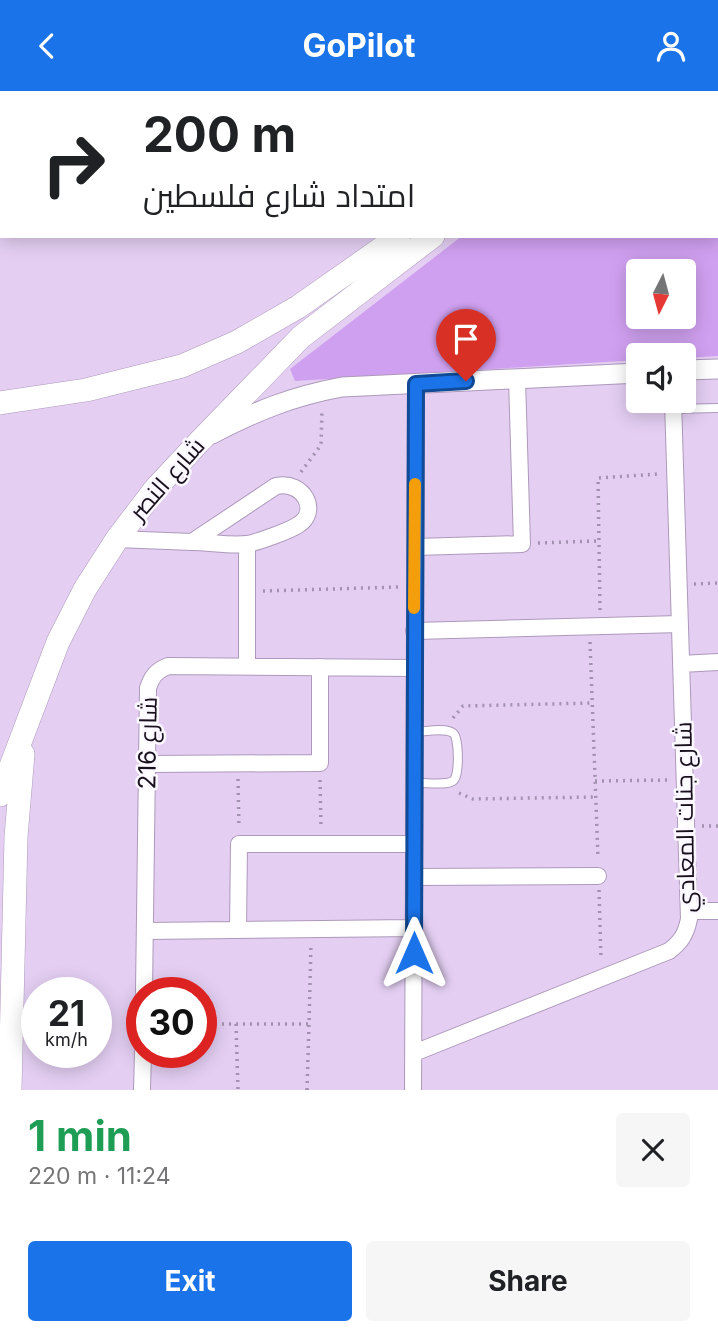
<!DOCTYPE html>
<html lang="en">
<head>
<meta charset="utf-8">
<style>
	body { margin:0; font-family:Inter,Cairo,sans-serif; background:#f6f6f6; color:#202124; height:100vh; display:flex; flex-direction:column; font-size:26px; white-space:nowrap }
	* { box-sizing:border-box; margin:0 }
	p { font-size:23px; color:#757577 }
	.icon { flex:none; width:38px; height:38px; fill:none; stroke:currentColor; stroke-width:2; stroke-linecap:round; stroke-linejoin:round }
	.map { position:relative; height:999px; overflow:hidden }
	.panel { display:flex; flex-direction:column; background:#fff; flex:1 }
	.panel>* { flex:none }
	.guide { position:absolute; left:0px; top:0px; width:719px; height:147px; box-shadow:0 4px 18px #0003; background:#fff; color:#202124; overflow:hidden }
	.needle { width:46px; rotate:186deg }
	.buttons { position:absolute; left:626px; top:168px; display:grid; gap:14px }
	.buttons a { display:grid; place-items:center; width:70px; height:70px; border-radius:7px; background:#fff; box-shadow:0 4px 18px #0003; font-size:35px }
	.speed { position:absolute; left:21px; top:886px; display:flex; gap:14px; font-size:35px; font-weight:700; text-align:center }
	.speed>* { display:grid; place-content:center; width:91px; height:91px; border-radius:50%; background:#fff; box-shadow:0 4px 18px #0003; line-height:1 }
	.speed small { font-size:18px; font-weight:400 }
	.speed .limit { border:10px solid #d22; background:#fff; color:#111 }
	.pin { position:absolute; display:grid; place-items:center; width:60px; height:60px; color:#fff; margin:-72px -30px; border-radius:50% 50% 50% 0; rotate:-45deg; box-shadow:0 0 7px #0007 }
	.pin .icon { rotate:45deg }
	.me { position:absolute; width:77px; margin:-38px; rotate:0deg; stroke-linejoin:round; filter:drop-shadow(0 0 5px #0008) }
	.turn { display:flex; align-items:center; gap:24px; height:147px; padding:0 28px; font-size:32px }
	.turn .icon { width:91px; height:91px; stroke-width:2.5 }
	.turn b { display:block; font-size:49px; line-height:60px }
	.round { display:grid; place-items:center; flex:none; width:74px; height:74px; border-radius:7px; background:#f6f6f6 }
	.headline { display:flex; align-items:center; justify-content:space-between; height:119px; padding:0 28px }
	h1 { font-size:42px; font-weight:700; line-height:52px; color:#1e9e55 }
	.primary-button { display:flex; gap:14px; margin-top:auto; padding:14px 28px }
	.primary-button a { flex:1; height:80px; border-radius:7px; background:#1a73e8; color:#fff; font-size:28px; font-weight:700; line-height:80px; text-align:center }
	.primary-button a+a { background:#f6f6f6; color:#202124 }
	header { display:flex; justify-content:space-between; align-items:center; height:91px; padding:0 28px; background:#1a73e8; color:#fff; font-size:32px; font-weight:700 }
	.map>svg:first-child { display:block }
</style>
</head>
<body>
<header><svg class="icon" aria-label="back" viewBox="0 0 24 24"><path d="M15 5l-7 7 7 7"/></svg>GoPilot<svg class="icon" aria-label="person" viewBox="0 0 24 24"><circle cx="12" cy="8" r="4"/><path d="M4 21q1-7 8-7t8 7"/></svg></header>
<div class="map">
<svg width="718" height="999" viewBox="0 0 718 999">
	<rect width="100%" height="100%" fill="#e4cff3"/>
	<path fill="#d0a0f0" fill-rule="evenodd" d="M652,0H718V265L684,267V264H639V269L295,290L290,278L462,145H718V2H649ZM639,180H684V226H639Z"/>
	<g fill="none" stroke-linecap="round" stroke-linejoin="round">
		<g stroke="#ad99bb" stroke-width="10">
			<path id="service" d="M673,318L718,317
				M414,641C423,641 445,636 453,642C459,646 460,685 453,690C445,695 424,691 414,692"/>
		</g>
		<g stroke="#ad99bb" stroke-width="18">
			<path id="minor" d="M117,448L192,451L276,395C304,389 320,421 298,434C289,440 258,451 247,453C230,455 209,451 192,451
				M247,453V575
				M415,456L522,453L517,288
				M414,540L680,533
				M681,573L718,571
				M147,673L320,672V576
				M414,786L598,785
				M689,820H718
				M238,839L239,753H413
				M145,840L413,837
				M144,901L148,597C152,585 156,580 168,575L414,577
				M414,962L669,860C681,851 686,843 689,828L673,310
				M142,999L143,961
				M413,999L416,293"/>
		</g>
		<g stroke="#ad99bb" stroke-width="21">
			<path id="tertiary" d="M684,279L718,278
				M212,343C256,320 293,305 342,296L639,282"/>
		</g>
		<g stroke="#ad99bb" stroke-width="24">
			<path id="secondary" d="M571,2L573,0
				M608,2L611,0
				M0,312L86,299L182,275L237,251L298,216L399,145
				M0,704L58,551L85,498L117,448L155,398L199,351L301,246L433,145
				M10,999L16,746L23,663"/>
		</g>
		<g stroke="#fff" stroke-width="28">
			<path id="trunk" d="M31,0L32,2
				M494,2L496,0"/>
		</g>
		<path stroke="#a392af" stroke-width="3.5" stroke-dasharray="2 5" stroke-linecap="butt" d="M387,0V2
			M115,2L116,0
			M133,2L134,0
			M301,381L321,354L322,319
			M538,452L598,450
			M694,493L718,492
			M263,500L399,496
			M600,519L598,387L658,383
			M590,551L598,767
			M453,627L463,615L592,612
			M238,688L239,737
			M320,689L321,737
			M595,690L670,689
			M459,702L473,708L595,706
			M702,735H718
			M599,799L601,869
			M201,933H309L311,854
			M236,933L238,999
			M307,999L309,933"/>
		<use href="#service" stroke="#fff" stroke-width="8"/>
		<use href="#minor" stroke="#fff" stroke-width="16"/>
		<use href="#tertiary" stroke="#fff" stroke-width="19"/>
		<use href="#secondary" stroke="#fff" stroke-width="23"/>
		<use href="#trunk" stroke="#6ececa" stroke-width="26"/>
	</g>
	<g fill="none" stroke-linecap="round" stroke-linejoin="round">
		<g stroke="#114b97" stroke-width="18">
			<path id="route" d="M414,862L416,293L466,290"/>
		</g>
		<use href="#route" stroke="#1a73e8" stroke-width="12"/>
		<path stroke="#f59e0b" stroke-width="12" d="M414,517L415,393"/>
	</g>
	<g text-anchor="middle" stroke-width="5" stroke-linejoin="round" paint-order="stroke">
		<g font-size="24" fill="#18101d" stroke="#fcf8ff">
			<text transform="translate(167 388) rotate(-49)" y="8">شارع النصر</text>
			<text transform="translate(148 652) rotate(-89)" y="8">شارع 216</text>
			<text transform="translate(685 726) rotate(-91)" y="8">شارع جنات المعادي</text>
		</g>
	</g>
</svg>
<div class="buttons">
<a><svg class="needle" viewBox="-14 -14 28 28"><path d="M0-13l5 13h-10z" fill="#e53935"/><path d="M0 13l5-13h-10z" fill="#757577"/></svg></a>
<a><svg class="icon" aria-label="sound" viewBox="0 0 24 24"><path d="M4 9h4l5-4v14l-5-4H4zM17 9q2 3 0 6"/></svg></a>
</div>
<div class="speed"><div>21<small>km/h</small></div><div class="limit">30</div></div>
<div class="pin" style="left:466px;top:290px;background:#d93025"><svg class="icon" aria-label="arrive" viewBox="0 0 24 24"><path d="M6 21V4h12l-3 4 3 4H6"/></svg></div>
<svg class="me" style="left:414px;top:862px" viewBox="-20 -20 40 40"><path d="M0-17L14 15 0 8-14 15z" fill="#1a73e8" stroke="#fff" stroke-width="4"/></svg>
<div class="guide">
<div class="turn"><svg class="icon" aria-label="right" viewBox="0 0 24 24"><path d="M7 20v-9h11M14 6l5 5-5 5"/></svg><div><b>200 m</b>امتداد شارع فلسطين</div></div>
</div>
</div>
<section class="panel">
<div class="headline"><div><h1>1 min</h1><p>220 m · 11:24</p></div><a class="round"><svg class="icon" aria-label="close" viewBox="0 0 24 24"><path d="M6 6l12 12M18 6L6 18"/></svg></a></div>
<div class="primary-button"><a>Exit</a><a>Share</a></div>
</section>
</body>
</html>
